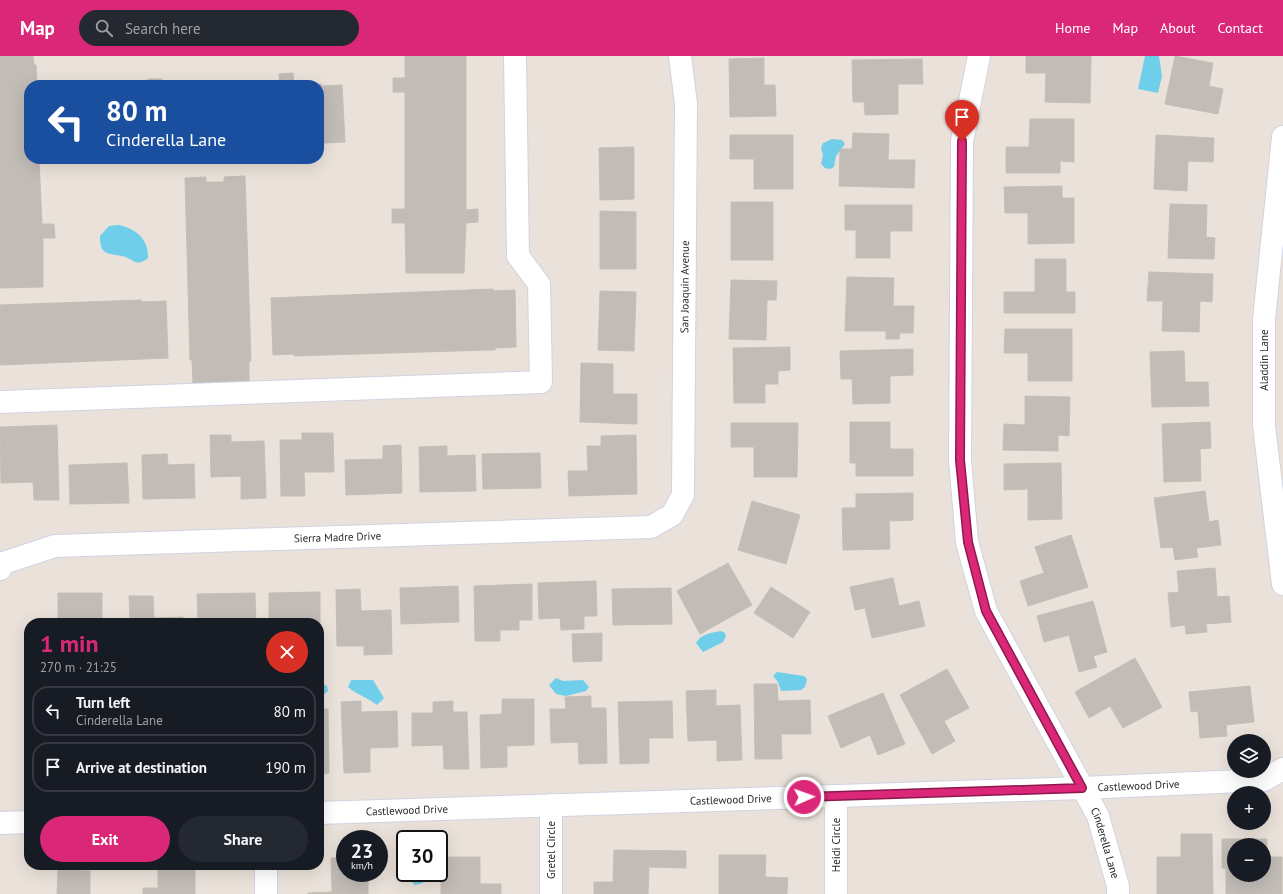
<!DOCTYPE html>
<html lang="en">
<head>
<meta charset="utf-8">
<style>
	body { margin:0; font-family:"PT Sans",sans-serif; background:#242831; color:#f1f3f6; height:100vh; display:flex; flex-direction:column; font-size:15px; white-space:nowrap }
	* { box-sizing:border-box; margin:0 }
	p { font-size:13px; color:#9ea1a6 }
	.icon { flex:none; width:22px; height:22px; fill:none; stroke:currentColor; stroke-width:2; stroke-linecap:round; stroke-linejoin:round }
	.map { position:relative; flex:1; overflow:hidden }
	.sheet { position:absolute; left:24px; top:562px; width:300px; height:252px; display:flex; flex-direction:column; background:#171b24; border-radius:16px; box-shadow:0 4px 16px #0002 }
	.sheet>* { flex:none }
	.hud { position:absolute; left:24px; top:24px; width:300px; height:84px; border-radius:16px; box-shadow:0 4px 16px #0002; background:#1a4fa0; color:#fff; overflow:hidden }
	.fabs { position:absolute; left:1227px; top:678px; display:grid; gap:8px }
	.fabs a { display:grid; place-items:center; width:44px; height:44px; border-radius:50%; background:#171b24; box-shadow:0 4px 16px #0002; font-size:20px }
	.speed { position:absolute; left:336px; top:774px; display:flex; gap:8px; font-size:20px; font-weight:700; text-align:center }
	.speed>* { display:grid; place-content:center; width:52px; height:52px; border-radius:50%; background:#171b24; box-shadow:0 4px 16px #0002; line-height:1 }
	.speed small { font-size:10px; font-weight:400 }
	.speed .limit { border:2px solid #111; border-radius:6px; background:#fff; color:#111 }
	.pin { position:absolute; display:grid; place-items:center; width:34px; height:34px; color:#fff; margin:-41px -17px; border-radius:50% 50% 50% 0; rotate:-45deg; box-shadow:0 0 4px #0007 }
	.pin .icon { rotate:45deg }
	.me { position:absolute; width:44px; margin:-22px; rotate:88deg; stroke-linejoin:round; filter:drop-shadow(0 0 3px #0008) }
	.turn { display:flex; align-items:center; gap:14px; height:84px; padding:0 16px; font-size:18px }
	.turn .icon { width:52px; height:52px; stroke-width:2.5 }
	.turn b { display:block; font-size:28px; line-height:34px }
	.round { display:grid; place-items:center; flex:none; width:42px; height:42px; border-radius:21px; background:#242831 }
	.summary { display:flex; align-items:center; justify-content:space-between; height:68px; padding:0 16px }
	h1 { font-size:24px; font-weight:700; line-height:30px; color:#db2777 }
	.button { display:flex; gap:8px; margin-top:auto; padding:8px 16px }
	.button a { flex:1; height:46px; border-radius:24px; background:#db2777; color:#fff; font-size:16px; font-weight:700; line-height:46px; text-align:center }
	.button a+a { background:#242831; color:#f1f3f6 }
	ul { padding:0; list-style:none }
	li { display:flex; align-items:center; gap:12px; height:50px; margin:0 8px 6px; padding:0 8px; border:2px solid #363941; border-radius:16px }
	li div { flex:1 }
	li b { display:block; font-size:15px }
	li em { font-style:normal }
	header { display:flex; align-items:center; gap:24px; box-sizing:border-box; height:56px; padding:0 20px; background:#db2777; color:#fff }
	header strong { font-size:19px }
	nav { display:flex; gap:22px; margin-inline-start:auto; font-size:14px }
	.search { width:280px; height:36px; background:#242831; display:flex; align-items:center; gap:10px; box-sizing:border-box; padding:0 14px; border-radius:22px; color:#9ea1a6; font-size:15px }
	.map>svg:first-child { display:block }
</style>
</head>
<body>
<header>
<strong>Map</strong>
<div class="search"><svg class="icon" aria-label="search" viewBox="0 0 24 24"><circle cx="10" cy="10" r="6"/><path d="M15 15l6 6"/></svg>Search here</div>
<nav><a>Home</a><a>Map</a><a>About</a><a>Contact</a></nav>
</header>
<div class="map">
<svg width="1283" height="838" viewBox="0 0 1283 838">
	<rect width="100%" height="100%" fill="#eae2da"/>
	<path fill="#6fcee9" d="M1145,0H1159L1162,20L1158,37L1138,33Z
		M832,83L842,84L845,88L836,100L834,111L830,113L825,112L821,108L823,99L821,92L823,87Z
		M119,169C136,173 149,183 148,202C135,212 135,203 122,200C108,197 100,200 100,180L109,170Z
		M720,575L724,576L726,580L723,586L703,596L696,587C701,578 711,577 720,575Z
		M777,616L804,620L807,623L805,631L801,634L781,635L778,626L773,620Z
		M556,622L563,625L583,624L589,631L586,635L566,640L556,638L549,629Z
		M351,624H373L384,642L377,649C367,641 357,639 348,631Z
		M319,627L327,630L328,635L319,643Z
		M411,817H427L423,827L415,829C411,826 411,822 411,817Z"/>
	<path fill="#c2bcb7" stroke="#c5beb4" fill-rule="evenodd" d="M0,0H33L34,9H36L37,29H29V103H39L42,168H54L55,182H43V231L0,232Z
		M405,0H466V154L478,153V166L466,167L464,217H406L405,167H392V153H405V36H393V22H405Z
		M1026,0H1091L1090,47L1045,46L1046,17H1026Z
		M1175,0L1213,7L1209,30L1223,33L1218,58L1165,48Z
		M764,2V29H775L776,60L730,61L729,3Z
		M922,3L923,28H898V58L865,59L864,46H853L852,4Z
		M293,17L294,29H280L279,18Z
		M148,23H162V29H148Z
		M321,28L322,30L342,29L345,86L324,87V89H319V29H302Z
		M1030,63H1074V106L1060,105V117H1006V91H1029Z
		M853,77L889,78L888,104H915L914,132L839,130L840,93H852Z
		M730,79H793V133H754V103H730Z
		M1156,79L1214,82L1213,106L1188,105L1187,135L1154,133Z
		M634,91V143L600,144L599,92Z
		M245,120L251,305H249V326L193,328L192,304H190L185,122L206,121V126H224V121Z
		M1062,130V142H1074V187L1028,188V157H1005L1004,131Z
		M731,146H773V204H731Z
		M1170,148L1207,149L1206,181L1215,182L1214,203L1168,202Z
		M845,149H912V175H890V202H856V174H845Z
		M600,155L636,156V213H600Z
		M1035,203H1066V236H1075V257H1004V236H1035Z
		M1149,216L1213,218L1212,246L1200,245L1199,276L1162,275L1163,245H1147Z
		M847,221L894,222L893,250H914L913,277H900L899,283H886V275H845Z
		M731,224L777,225L776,244H767L766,284L729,283Z
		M493,233V235L515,234L516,291L495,292V294H488L294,300V298L273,299L271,242Z
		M600,235L636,236L634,295L598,294Z
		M141,244L142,246L166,245L168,302L0,309V249Z
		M1005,273H1072V325H1028V297H1004Z
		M790,291V314L778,315V328H765V347H734L733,292Z
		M913,293V319L890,320V347L853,348L852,323H841L840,295Z
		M1184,295L1185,326H1208L1209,350L1152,351L1150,296Z
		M581,307L613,308V338H637V368L580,366Z
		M1025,340L1070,341L1069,380L1058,379V395L1003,394L1004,368L1025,369Z
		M850,366H890V393H913V420H856V407H850Z
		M1210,366L1211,392L1200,393L1201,425L1164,426L1162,368Z
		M731,367H798L797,421H754V391H731Z
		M57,369L59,444H34L33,426L1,427L0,371Z
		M302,377H333L334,416H304L305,440H281L280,384H302Z
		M210,379H231V386L264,385L266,442L241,443V420L211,421Z
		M636,379L637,438L569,440L568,415H588L587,390H601V380Z
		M401,389L402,437L346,439L345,404L383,403V390Z
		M447,390V400L475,399L476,435L420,436L419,391Z
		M540,397L541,432L483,433L482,398Z
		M167,398L168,409L194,408L195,442L143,443L142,399Z
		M127,407L129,447L70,448L69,409Z
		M1061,407L1062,463L1028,464V433L1004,434V408Z
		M1205,435L1209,466L1218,464L1221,489L1196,492L1198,501L1175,504L1173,491L1161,492L1154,442Z
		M913,437V464L889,465L890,493L843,494L842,452H856V438Z
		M752,445L800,459L786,508L738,494Z
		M1071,479L1088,531L1028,550L1020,525L1044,517L1035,491Z
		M728,507L752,549L700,578L677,535Z
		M1215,512L1217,541L1229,540L1231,566L1206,568L1207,576L1186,578L1185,569L1171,571L1168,537L1179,536L1177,515Z
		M893,522L899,550L919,545L925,570L872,582L865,552L855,554L850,531Z
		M596,525L597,560H584V573L561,574L560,562L539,563L538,527Z
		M532,528V564H519V574H500V585H475L474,530Z
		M458,530L459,566L401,568L400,532Z
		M771,531L810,556L793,582L754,557Z
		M671,532L672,568L613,569L612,533Z
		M360,533L361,555L391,554L392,598L364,599V590H337L336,534Z
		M320,536V585H319V567H269V537Z
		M58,537H102V567H36V565L58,566Z
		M255,537L256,567H198L197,538Z
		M129,540H153L154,562L183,561V567H130Z
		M1093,545L1107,596L1093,600L1097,611L1079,616L1069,579L1044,586L1037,560Z
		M602,577V605L573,606L572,578Z
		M1135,602L1162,651L1123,672L1110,650L1089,662L1075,636Z
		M947,613L969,652L944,665L955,685L932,698L900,639Z
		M754,628H777L778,645L810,644L811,678H781L782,703H755Z
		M1250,630L1254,666L1226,669L1227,680L1200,682L1198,655L1191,656L1189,636Z
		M716,634V650L740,649L742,704L717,705V684L688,685L686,635Z
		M883,637L905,688L878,699L870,679L841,692L828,660Z
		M591,640V652H606L607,707L579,708L578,686L551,687L550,653H566L565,641Z
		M502,643H534V689L507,690V711L481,712L480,659L502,658Z
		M361,645V656L397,655L398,691L370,692V716L344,717L341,646Z
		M453,645V656H467L469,713H444L443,689L412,690V657H433V646Z
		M672,645L673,682H649V707L620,708L618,646Z
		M319,653H328L329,717L319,718Z
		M1181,778H1212L1213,838H1157V801H1181Z
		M1222,783H1267V801H1282V838H1226V812H1222ZM1234,789H1264V819H1234Z
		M614,794L686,795V812L649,811L648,838H594V826H613Z
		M719,799H766L765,821L788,822L787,838H719Z
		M345,801V817H368V838H308V837L332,836L331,802Z
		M439,801H480V828H501V838H441V812H439Z
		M158,809H195V838H143V832H158Z
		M58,814L90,815V838H57Z"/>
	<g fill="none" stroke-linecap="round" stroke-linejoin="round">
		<g stroke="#cfd3e1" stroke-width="24">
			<g id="minor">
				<path id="s1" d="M979,0L962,85L960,404L967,486L986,555L1098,760L1118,830V838"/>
				<path d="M1283,81L1264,263V370L1283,528"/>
				<path d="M0,346L541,326L539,228L518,200L515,0"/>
				<path id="s2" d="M0,513L3,507L55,490L651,471L672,459L683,439L686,48L680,0"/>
				<path id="s3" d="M319,757L1082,732L1264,724L1283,713"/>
				<path d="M0,767L29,766"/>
				<path d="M266,838V809"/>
				<path d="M551,838V749"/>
				<path d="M836,838V740"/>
			</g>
		</g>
		<use href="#minor" stroke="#fff" stroke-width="22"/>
	</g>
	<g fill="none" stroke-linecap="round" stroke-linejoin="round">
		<g stroke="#8e194d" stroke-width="10">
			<path id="route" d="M804,741L1082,732L986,555L968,486L960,404L962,85"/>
		</g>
		<use href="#route" stroke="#db2777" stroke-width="7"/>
	</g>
	<g text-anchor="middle" stroke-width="3.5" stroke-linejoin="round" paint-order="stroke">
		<g font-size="11" fill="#282828" stroke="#fff">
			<text dy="4" stroke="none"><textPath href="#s2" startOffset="913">San Joaquin Avenue</textPath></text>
			<text transform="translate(1264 304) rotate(-90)" y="4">Aladdin Lane</text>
			<text dy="4" stroke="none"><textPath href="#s2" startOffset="344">Sierra Madre Drive</textPath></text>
			<text dy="4" stroke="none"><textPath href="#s3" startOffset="820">Castlewood Drive</textPath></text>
			<text dy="4" stroke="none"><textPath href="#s3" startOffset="412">Castlewood Drive</textPath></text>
			<text dy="4" stroke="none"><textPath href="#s3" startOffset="88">Castlewood Drive</textPath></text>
			<text dy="4" stroke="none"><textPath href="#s1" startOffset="821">Cinderella Lane</textPath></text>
			<text transform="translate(836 789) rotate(-90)" y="4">Heidi Circle</text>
			<text transform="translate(551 794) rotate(-90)" y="4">Gretel Circle</text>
		</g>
	</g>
</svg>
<div class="fabs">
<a><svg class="icon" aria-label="layers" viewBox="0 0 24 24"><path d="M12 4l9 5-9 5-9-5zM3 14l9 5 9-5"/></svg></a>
<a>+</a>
<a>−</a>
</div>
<div class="speed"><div>23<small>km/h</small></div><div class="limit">30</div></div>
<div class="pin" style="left:962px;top:85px;background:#d93025"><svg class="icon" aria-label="arrive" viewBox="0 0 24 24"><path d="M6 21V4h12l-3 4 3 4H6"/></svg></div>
<svg class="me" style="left:804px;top:741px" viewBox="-20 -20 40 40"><circle r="17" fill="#db2777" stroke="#fff" stroke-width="3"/><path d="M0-11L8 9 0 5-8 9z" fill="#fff"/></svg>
<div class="hud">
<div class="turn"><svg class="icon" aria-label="left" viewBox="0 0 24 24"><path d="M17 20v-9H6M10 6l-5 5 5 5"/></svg><div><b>80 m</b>Cinderella Lane</div></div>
</div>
<section class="sheet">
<div class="summary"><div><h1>1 min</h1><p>270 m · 21:25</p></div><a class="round" style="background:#d93025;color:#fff"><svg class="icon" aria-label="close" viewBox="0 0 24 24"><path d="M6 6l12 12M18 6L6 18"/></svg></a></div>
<ul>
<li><svg class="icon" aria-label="left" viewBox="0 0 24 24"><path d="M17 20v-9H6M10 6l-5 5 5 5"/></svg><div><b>Turn left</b><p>Cinderella Lane</p></div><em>80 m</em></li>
<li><svg class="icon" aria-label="arrive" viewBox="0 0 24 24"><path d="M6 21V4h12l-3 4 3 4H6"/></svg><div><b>Arrive at destination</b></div><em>190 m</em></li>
</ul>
<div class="button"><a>Exit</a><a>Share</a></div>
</section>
</div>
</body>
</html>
